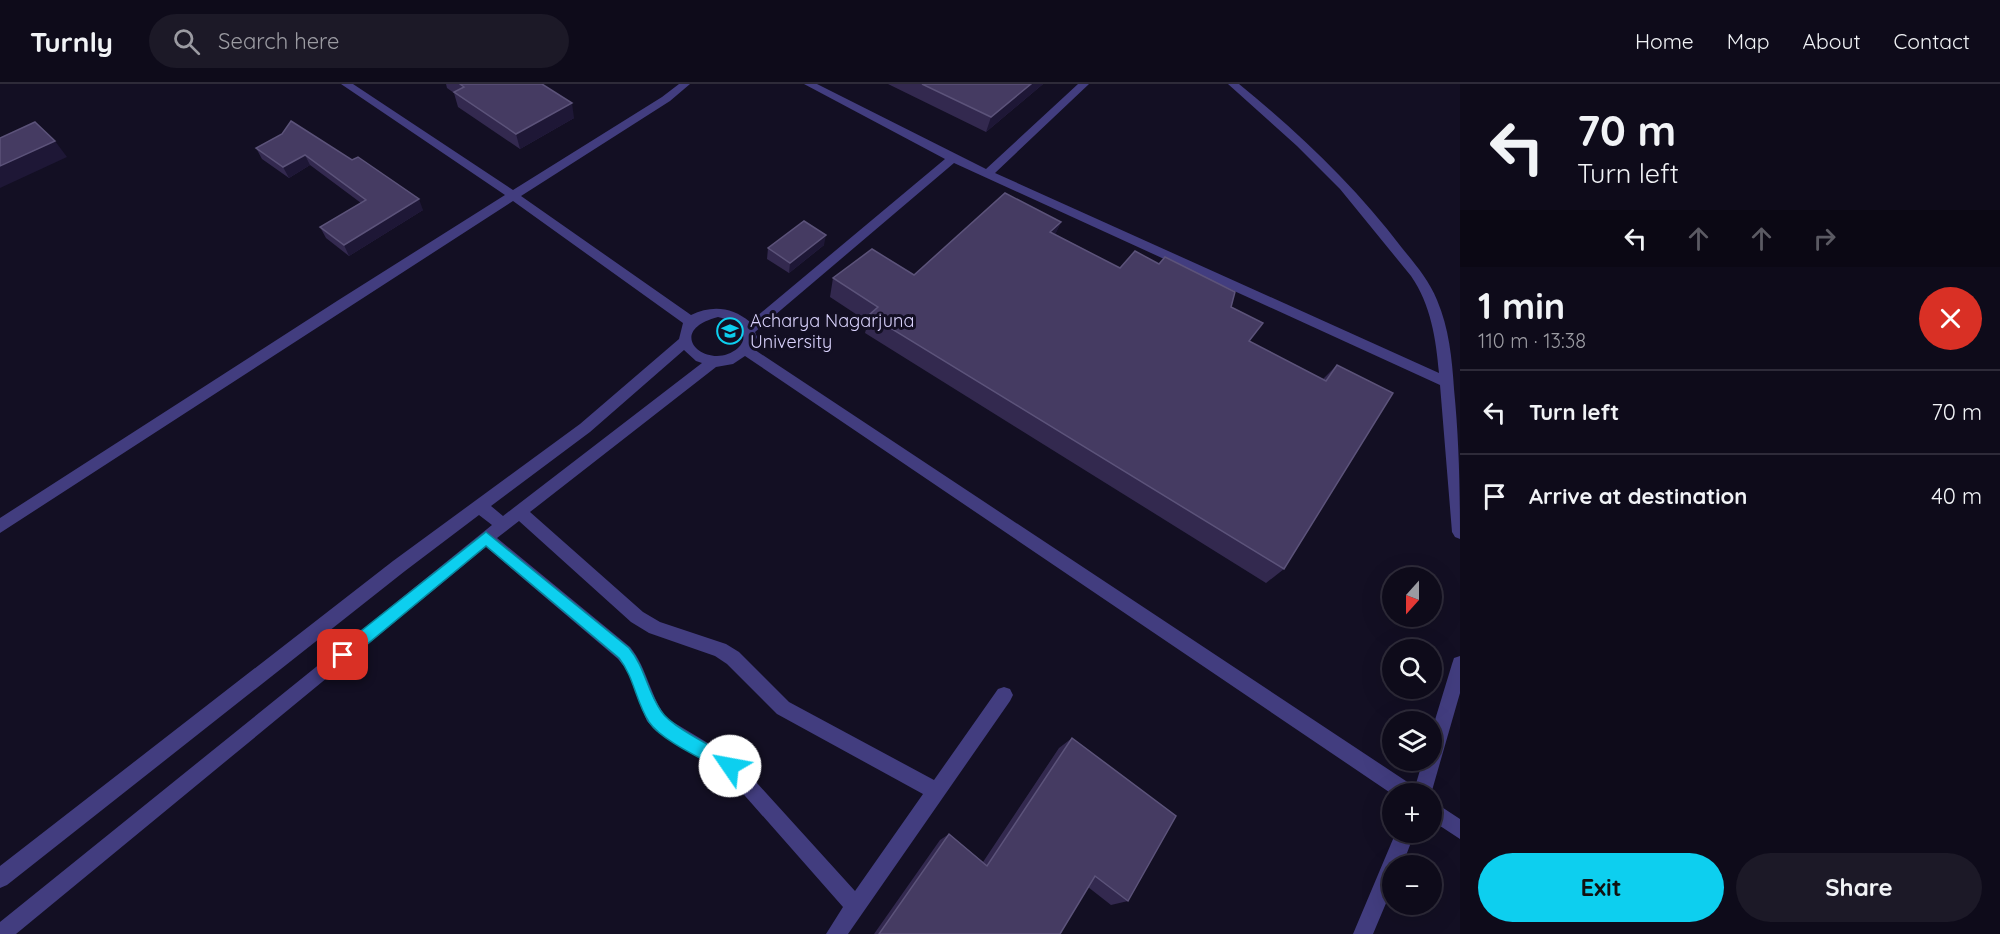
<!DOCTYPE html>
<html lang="en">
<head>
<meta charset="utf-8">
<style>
	body { margin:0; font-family:Quicksand,sans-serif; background:#1c1927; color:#f1f3f6; height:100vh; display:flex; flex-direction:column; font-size:22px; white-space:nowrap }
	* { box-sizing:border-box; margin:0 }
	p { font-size:20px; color:#9b9ba2 }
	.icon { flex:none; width:33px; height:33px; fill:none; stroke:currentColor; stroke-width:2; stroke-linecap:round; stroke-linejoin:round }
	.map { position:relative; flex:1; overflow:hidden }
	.details { display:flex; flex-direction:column; background:#0e0b1a; width:540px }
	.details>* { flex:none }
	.banner { background:#0e0b1a; color:#f1f3f6; overflow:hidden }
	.needle { width:39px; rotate:201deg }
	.buttons { position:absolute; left:1382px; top:483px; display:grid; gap:12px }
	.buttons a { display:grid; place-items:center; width:60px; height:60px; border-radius:50%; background:#0e0b1a; box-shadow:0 6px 24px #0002,0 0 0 2px #2e2b39; font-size:30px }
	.pin { position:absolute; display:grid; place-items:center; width:51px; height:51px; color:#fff; margin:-26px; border-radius:12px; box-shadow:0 3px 9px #0006 }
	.me { position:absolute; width:66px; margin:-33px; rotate:303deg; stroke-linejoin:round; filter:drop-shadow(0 0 4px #0008) }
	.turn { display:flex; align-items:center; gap:21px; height:126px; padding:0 18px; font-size:27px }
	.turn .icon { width:78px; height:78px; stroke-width:2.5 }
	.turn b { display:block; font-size:42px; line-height:51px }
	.lanes { display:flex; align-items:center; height:57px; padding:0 18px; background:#0003; justify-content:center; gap:30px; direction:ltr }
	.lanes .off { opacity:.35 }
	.round { display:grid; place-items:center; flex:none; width:63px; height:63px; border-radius:32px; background:#1c1927 }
	.headline { display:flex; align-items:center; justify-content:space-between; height:102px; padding:0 18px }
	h1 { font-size:36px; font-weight:800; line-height:45px }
	.cta { display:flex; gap:12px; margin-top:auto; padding:12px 18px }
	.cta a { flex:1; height:69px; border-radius:36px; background:#0dcfef; color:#111; font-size:24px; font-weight:800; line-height:69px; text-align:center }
	.cta a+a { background:#1c1927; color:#f1f3f6 }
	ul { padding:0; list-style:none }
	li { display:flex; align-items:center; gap:18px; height:84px; padding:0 18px; border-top:2px solid #2e2b39 }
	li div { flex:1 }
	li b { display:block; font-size:22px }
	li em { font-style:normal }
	header { display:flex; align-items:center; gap:36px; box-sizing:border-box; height:84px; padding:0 30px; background:#0e0b1a; border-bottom:2px solid #2e2b39 }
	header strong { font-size:28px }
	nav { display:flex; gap:33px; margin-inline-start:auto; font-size:21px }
	.search { width:420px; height:54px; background:#1c1927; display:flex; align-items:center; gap:15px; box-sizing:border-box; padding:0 21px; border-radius:33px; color:#9b9ba2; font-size:22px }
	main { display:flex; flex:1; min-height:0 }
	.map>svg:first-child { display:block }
</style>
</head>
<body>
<header>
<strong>Turnly</strong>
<div class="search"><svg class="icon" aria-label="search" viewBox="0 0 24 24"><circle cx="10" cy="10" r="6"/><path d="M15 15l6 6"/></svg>Search here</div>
<nav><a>Home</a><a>Map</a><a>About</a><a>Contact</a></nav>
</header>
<main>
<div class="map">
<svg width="1460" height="850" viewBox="0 0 1460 850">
	<rect width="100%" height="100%" fill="#130f23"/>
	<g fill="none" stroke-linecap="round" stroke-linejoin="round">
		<path fill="#423d7f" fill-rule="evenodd" d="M341,0H353L513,106L662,13L679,0H690L670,17L521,112L691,231C712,221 732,223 750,238L945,75L804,0H817L986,85L1078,0H1089L995,89L1439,289C1436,255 1431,221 1411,192L1340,105L1297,62L1228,0H1239C1299,49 1355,102 1402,164C1415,180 1429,196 1437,216C1449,244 1452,275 1454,305C1459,355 1460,404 1460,455L1455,453L1452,448L1440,301L954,79L755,248L757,253L752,264L1415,703L1423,676H1431V649L1452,580L1454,574L1460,572V609L1431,710H1392L745,272L733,280L716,283L530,428L643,528L660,538L726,560L739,568L789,618L934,696L998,605L1004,603L1010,605L1013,611L1010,617L848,850H826L843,823L724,688L656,647L647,637L627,586L618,575L486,463L16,850H0V838L492,441L479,431L405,487L7,801L0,804V782L393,477L580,340L679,255L683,239L513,117L0,449V434L337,217L505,111ZM718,233C731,236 754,249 738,264C709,289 661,248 718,233ZM684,266L696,277L702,279L503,432L491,422L590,348ZM519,437L631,538L649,549L715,572L727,580L777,630L923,710L855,807L736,676L668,635C650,614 648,585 630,563L497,454Z
			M1431,716L1460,735V755L1431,736Z
			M1396,748H1415L1402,782H1392V805L1373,850H1353Z"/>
	</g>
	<path fill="#33294f" d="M446,0H542L574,34L520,65L458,23L454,9L447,4Z
		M888,0H1043L986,48Z
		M282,50L423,126L349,172L326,154L320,143L361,119L310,81L289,94L262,75L256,64Z
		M1061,138L1055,150L1120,184L1231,223L1249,257L1323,295L1337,281L1284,485L1266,499L865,249L868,238L830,213L833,194L914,191Z
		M824,161L789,189L767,175L768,164Z
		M1072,654L1128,817L1111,821L1088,803L1060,850H874L940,756L949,750L983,778L1059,664Z"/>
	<path fill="#1e1736" d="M1031,0H1043L986,48L991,33Z
		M572,19L574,34L520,65L516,50Z
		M55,57L67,73L0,104V82Z
		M305,71L310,81L289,94L283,83Z
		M419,115L423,126L349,172L344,161Z
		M1061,138L1052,157L1050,148Z
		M826,151L824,161L789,189L790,179Z"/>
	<path fill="#453b62" stroke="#5c537a" stroke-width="1.5" d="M460,0H542L572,19L516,50L454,8L464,3Z
		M922,0H1031L991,33Z
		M291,37L352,76L358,73L419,115L344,161L320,143L366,116L305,71L283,83L256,64L282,50Z
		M35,38L55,57L0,82V54Z
		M1005,109L1061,138L1050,148L1120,184L1135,167L1159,180L1165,173L1235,208L1231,223L1263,239L1249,257L1326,297L1337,281L1393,309L1284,485L869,231L878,223L833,194L872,165L914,191Z
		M804,137L826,151L790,179L768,164Z
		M1072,654L1176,732L1128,817L1095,792L1060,850H879L949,750L987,782Z"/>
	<path fill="#0dcfef" stroke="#08879b" stroke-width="1.5" d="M486,448L629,564C645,583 647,607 661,627C672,644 716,664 735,676L738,682L735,687L730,690L724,687C703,675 662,657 649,638C636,618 634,593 619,574L486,462L348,576L343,578L337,576L335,571L337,566Z"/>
	<defs>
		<g id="university-ring" transform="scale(1.35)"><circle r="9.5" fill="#130f23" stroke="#0dcfef" stroke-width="1.5"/><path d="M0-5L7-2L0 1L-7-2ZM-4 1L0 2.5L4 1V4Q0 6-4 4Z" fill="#0dcfef"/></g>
	</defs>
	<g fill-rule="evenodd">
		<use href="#university-ring" x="730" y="247"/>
	</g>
	<g text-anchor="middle" stroke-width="6" stroke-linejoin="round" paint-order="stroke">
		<g font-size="18" fill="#dad3fd" stroke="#130f23" text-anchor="start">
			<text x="750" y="243">Acharya Nagarjuna<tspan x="750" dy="21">University</tspan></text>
		</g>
	</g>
</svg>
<div class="buttons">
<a><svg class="needle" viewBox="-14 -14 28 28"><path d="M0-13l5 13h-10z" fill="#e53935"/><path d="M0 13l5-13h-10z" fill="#9b9ba2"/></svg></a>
<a><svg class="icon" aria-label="search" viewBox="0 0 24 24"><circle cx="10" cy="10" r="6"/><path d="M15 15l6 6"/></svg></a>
<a><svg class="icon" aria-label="layers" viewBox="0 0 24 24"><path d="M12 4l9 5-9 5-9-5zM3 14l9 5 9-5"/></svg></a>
<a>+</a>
<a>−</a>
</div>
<div class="pin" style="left:343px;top:571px;background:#d93025"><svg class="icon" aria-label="arrive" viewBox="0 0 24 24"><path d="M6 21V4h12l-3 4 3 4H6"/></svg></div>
<svg class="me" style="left:730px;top:682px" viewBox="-20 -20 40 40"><circle r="19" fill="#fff"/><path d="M0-13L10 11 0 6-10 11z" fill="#0dcfef"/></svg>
</div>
<section class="details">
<div class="banner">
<div class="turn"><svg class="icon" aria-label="left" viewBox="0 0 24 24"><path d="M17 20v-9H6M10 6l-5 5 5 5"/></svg><div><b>70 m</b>Turn left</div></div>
<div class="lanes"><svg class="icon" aria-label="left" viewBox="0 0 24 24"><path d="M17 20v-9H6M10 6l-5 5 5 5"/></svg><svg class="icon off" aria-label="ahead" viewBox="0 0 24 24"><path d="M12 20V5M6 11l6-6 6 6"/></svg><svg class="icon off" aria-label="ahead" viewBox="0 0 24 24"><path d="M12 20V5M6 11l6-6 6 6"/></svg><svg class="icon off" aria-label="right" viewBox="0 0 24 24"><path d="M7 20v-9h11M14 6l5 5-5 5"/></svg></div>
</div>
<div class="headline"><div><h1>1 min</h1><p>110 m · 13:38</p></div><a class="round" style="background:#d93025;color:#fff"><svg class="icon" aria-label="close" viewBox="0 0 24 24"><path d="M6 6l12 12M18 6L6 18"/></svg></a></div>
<ul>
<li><svg class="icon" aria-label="left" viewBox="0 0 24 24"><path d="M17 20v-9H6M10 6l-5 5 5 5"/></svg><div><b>Turn left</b></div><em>70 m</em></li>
<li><svg class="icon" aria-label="arrive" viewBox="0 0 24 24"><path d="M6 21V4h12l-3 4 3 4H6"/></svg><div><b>Arrive at destination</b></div><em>40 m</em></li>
</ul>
<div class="cta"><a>Exit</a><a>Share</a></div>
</section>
</main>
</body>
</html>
